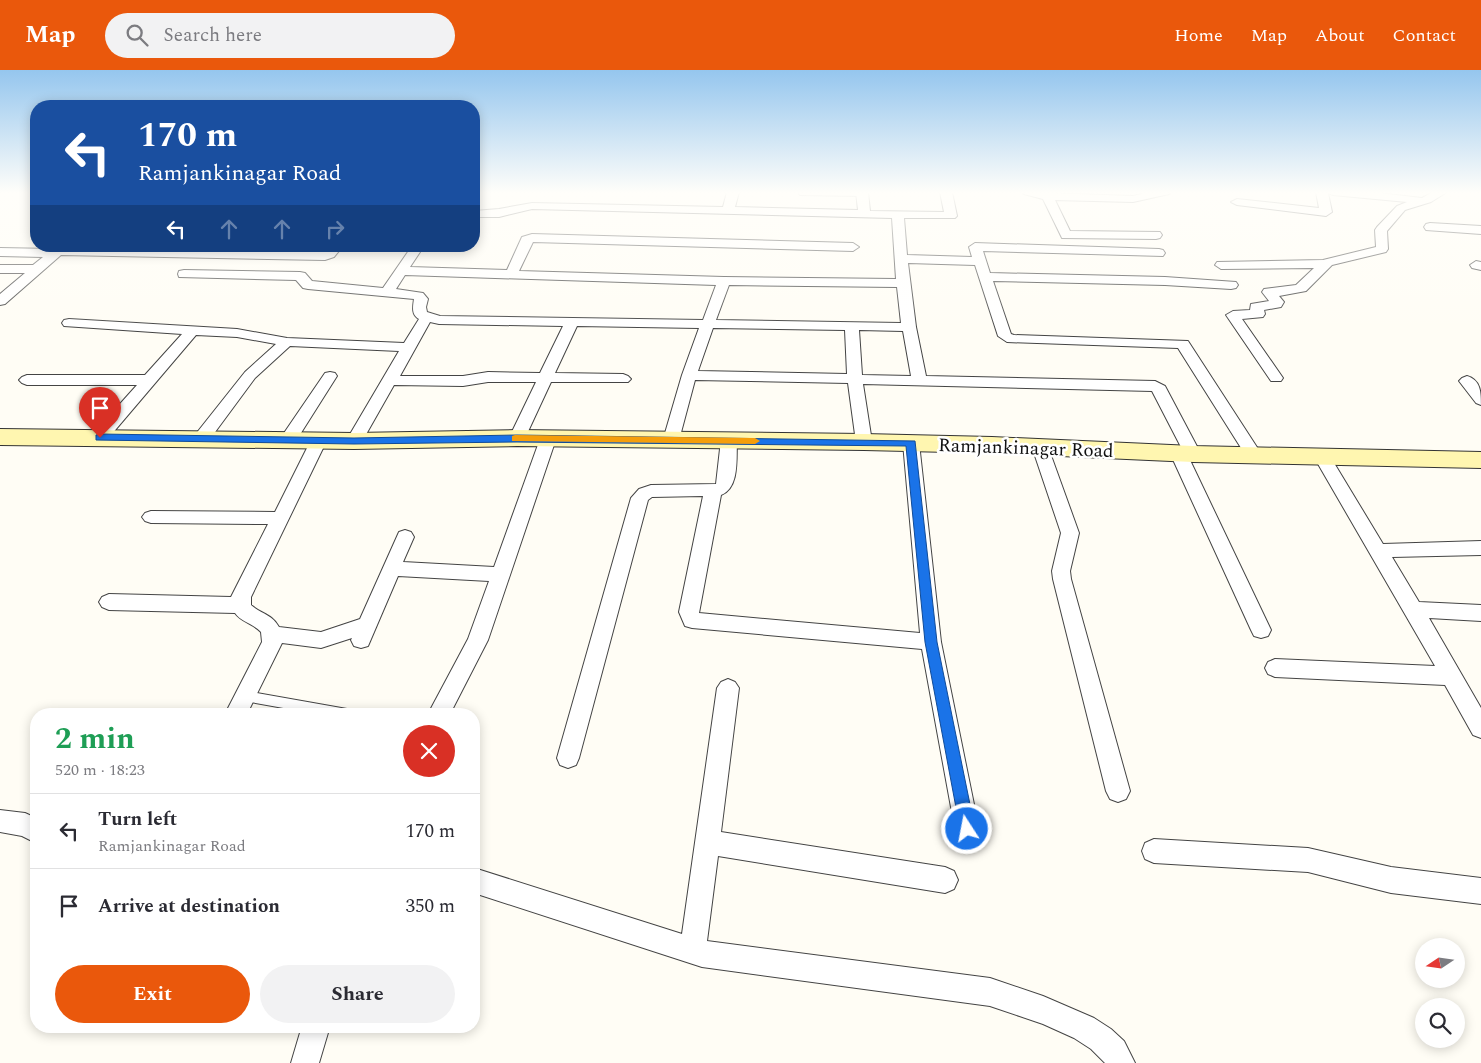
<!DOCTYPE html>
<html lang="en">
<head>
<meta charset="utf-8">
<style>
	body { margin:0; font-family:Spectral,serif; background:#f2f2f3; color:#2b2b33; height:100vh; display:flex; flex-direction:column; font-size:19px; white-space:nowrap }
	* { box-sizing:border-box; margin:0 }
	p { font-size:16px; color:#7c7c81 }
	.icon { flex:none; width:28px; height:28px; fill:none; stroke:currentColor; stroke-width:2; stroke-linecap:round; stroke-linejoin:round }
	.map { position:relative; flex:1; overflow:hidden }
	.details { position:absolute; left:30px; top:638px; width:450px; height:325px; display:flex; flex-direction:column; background:#fff; border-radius:20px; box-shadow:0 2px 12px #0003 }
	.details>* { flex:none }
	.guide { position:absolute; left:30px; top:30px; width:450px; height:152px; border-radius:20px; box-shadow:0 2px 12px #0003; background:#1a4fa0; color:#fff; overflow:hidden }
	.needle { width:32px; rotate:257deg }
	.tools { position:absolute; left:1415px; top:868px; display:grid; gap:10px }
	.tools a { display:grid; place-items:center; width:50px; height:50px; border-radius:50%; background:#fff; box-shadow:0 2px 12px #0003; font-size:25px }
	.pin { position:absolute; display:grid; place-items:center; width:42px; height:42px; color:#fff; margin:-51px -21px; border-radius:50% 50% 50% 0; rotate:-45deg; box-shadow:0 0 5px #0007 }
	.pin .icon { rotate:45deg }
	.me { position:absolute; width:55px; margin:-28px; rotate:349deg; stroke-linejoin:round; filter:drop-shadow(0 0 4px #0008) }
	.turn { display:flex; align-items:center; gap:18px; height:105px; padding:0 25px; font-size:22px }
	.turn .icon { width:65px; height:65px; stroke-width:2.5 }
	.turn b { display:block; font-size:35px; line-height:42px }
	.lanes { display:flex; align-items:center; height:48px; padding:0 25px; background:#0003; justify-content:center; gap:25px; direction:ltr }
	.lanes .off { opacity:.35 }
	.round { display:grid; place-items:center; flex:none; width:52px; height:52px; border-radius:26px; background:#f2f2f3 }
	.headline { display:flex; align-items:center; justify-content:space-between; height:85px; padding:0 25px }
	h1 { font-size:30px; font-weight:700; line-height:38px; color:#1e9e55 }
	.cta { display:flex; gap:10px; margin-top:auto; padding:10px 25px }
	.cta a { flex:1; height:58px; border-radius:30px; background:#ea580c; color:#fff; font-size:20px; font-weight:700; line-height:58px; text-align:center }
	.cta a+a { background:#f2f2f3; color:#2b2b33 }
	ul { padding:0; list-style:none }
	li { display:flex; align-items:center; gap:15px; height:75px; padding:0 25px; border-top:1px solid #e1e1e2 }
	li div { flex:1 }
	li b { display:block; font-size:19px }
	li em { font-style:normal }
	header { display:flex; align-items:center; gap:30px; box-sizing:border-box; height:70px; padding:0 25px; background:#ea580c; color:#fff }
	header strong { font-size:24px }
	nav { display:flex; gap:28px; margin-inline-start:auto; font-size:18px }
	.search { width:350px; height:45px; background:#f2f2f3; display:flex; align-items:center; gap:12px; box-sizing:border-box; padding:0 18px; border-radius:28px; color:#7c7c81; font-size:19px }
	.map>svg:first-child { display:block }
</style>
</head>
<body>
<header>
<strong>Map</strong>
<div class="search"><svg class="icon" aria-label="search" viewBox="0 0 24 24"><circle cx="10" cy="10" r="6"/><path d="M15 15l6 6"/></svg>Search here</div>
<nav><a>Home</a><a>Map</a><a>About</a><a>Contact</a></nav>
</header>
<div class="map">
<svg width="1481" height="993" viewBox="0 0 1481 993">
	<rect width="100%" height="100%" fill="#fffdf5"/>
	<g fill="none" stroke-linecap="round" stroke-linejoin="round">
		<g stroke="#444" stroke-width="2">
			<path id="lane" d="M798,122H863L866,124L863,126L800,125Z
				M245,621L347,639L351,640L353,644H317L245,631L241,629L239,626L241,623Z"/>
		</g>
		<g stroke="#444" stroke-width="2">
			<path id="street" d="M727,122H739L735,137L858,140L856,122H868L870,141L944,142L940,122H952L957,146L955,148H904L907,185L972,187L969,177L975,173L1159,179L1163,180L1165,183L1163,186L983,181L990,203L1165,207L1236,212L1238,215L1236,218L1231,219L1165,215L993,211L1011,264L1014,265L1188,271L1262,385L1260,389L1254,390L1248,389L1178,278L1007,272L998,266L975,195L908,193L916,257L926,306L1155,311L1165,316L1201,384L1199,388H1189L1271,560L1268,566L1261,568L1254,566L1251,560L1170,383L1172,379H1182L1152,321L863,314L872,372L870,376L864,377L858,376L856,372L848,313L695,310L679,370L677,374L671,375L665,374L663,370L682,305L699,258L577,256L555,303L623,304L628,306L631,309L628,312H551L525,368L523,372L517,373L511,372L509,368L536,312H488L463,316L394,315L360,375L354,376L348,375L346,371L399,281L290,276L255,308L207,373L201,374L195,373L193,369L195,365L245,302L276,274L237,267L196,265L105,372L99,373L93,372L91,368L93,364L137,315H27L22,313L19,310L22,307L27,305H145L182,264L64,256L62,253L64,250L69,249L237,259L287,268L404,273L419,249C411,245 413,236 414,229L308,219L303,218L296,210L179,207L178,204L179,201L184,200L300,202L305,203L312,211L383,218L412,176H424L410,197L507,200L522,167L532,164L853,173L859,177L853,181L533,172L519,201L724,207L896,209L892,148L532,139L499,147H474V141L499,139L532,133L723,137ZM405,205L716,215L703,250L440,246L427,242L426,237L428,229L423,223L396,219ZM729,215L897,217L901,253L716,250ZM430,252L439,254L563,256L540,303L488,302L463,306H400ZM713,258L845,260L847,304L698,301ZM859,260L903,261L911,306L862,305Z
				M1022,122L1133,126L1149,122H1171L1169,124L1133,132L1055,130L1070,161L1160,162L1162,165L1160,168L1156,169L1062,168L1043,129L1024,124Z
				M1316,122H1371L1422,128L1433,122H1447L1431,132L1405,140L1387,161L1388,179L1386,182L1332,195L1306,221L1279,226L1284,232L1281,237L1264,240L1265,244L1263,247L1242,249L1283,308L1281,311H1271L1226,245L1233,241L1250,240L1251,234L1269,231L1262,222L1264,219L1296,215L1314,198L1221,199L1215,195L1217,192L1323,190L1376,177L1375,160L1377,157L1397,136L1407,132L1333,125L1328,123L1332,142L1326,146L1237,135L1231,132L1237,129L1319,138Z
				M1430,153L1481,156V164L1426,160L1424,157L1426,154Z
				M55,176L323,182L330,176H343L334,187L325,190L61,185L5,234L0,235V224L25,203H0V195H33L43,187L0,186V178L52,179Z
				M1476,191L1481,192V200L1472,198L1470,195Z
				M330,302L335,303L337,306L294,374L288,375L282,374L280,370L282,366L325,303Z
				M1467,306C1481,310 1481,323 1481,335L1476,333L1459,311L1462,308Z
				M548,364L554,365L556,369L488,570L450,644H428L468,569L489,511L398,506L368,576L361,578L354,576L351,570L352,568L321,578L282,573L247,644H225L262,572L261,562C254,554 241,552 235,543L109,540L102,537L99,532L102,527L109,524L231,527L268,454L151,453L145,451L142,447L145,443L151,441L275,442L313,366L319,365L325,366L327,370L251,527V535C261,544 272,544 279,557L321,562L360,549L399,462L405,460L411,462L414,467L403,492L494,497L540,369L542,365Z
				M729,365L735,366L737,370C736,387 740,418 721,425L699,543L920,563L903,373L905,369L911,368L917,369L919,373L941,572L979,759L975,767L967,771L959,767L955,759L922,579L692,558L685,556L679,542L703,426L652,427L648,430L579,688L576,695L568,698L560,695L557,688L631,428L639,419L651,415L716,414L721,370L723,366Z
				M1040,372L1046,373L1048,377L1079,463L1070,501L1071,509L1130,721L1126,729L1118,732L1110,729L1106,721L1053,509L1052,501L1061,463L1032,377L1034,373Z
				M1322,381L1328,383L1383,474L1481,471V485L1392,487L1419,532L1481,535V551L1429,548L1481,638V668L1473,665L1445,615L1275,607L1268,604L1265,598L1268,592L1275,589L1435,596L1314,387L1316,383Z
				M728,609L735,612L739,618L721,762L945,797L954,801L958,810L954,819L945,823L718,786L707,871L990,908L1043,926L1094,948L1111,959L1124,971L1135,993H1105L1091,979L1074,968L1043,954L990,936L702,897L474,823V798L682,864L717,618L721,612Z
				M0,740L25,743L36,748V773L22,766L0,762Z
				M1154,769L1308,778L1391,797L1481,808V834L1391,823L1308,802L1154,793L1145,789L1142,781L1145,773Z
				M302,956H330L319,993H291Z"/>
		</g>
		<g stroke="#333" stroke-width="2">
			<path id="secondary" d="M0,359L354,363L517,360L864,364L992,367L1193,376L1481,382V398L1193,392L992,383L864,380L517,376L354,379L0,375Z"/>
		</g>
		<use href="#lane" fill="#fff" fill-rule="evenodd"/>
		<use href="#street" fill="#fff" fill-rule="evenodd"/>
		<use href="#secondary" fill="#fff6b0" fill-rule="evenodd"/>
	</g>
	<linearGradient id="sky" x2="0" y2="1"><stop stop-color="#95c6ee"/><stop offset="0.47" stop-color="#fffefa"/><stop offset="1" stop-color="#fffefa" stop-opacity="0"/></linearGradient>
	<rect width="1481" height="261" fill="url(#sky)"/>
	<path fill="#1a73e8" stroke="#114b97" d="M100,364L354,368L517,365L915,371L937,572L975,759L973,764L967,766L962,764L960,759L925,572L906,376L517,372L354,374L96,370V365Z"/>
	<path fill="#f59e0b" d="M515,365L755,368L760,371L755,374L512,371V366Z"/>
	<g text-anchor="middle" stroke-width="5" stroke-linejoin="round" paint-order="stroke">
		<g font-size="19" fill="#111" stroke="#fff">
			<text transform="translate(1026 377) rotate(2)" y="7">Ramjankinagar Road</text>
		</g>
	</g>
</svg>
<div class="tools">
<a><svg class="needle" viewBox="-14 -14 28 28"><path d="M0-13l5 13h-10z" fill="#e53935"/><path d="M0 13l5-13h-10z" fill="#7c7c81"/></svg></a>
<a><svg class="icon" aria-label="search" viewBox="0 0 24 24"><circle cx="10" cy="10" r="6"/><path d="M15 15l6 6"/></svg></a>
</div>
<div class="pin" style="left:100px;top:368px;background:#d93025"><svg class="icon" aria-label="arrive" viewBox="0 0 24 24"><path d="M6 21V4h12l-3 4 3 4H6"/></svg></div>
<svg class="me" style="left:967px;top:759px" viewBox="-20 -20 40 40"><circle r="17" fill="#1a73e8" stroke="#fff" stroke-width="3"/><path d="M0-11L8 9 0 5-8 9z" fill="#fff"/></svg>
<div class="guide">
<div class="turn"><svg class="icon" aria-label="left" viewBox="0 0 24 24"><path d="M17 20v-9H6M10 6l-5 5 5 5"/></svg><div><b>170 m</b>Ramjankinagar Road</div></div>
<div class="lanes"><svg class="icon" aria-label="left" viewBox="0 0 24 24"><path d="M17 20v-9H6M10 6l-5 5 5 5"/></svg><svg class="icon off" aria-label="ahead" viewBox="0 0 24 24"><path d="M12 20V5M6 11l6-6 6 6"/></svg><svg class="icon off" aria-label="ahead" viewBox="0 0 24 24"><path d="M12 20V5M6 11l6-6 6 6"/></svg><svg class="icon off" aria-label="right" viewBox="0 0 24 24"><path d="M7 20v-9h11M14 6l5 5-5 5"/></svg></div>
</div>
<section class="details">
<div class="headline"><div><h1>2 min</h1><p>520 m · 18:23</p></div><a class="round" style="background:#d93025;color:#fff"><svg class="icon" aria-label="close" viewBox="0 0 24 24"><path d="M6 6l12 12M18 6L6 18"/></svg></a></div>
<ul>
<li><svg class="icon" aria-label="left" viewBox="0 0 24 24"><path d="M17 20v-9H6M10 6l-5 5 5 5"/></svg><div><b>Turn left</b><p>Ramjankinagar Road</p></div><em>170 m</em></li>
<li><svg class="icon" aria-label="arrive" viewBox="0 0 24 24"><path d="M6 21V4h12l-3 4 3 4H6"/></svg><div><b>Arrive at destination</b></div><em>350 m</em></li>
</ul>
<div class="cta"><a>Exit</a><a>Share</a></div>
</section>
</div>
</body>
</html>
